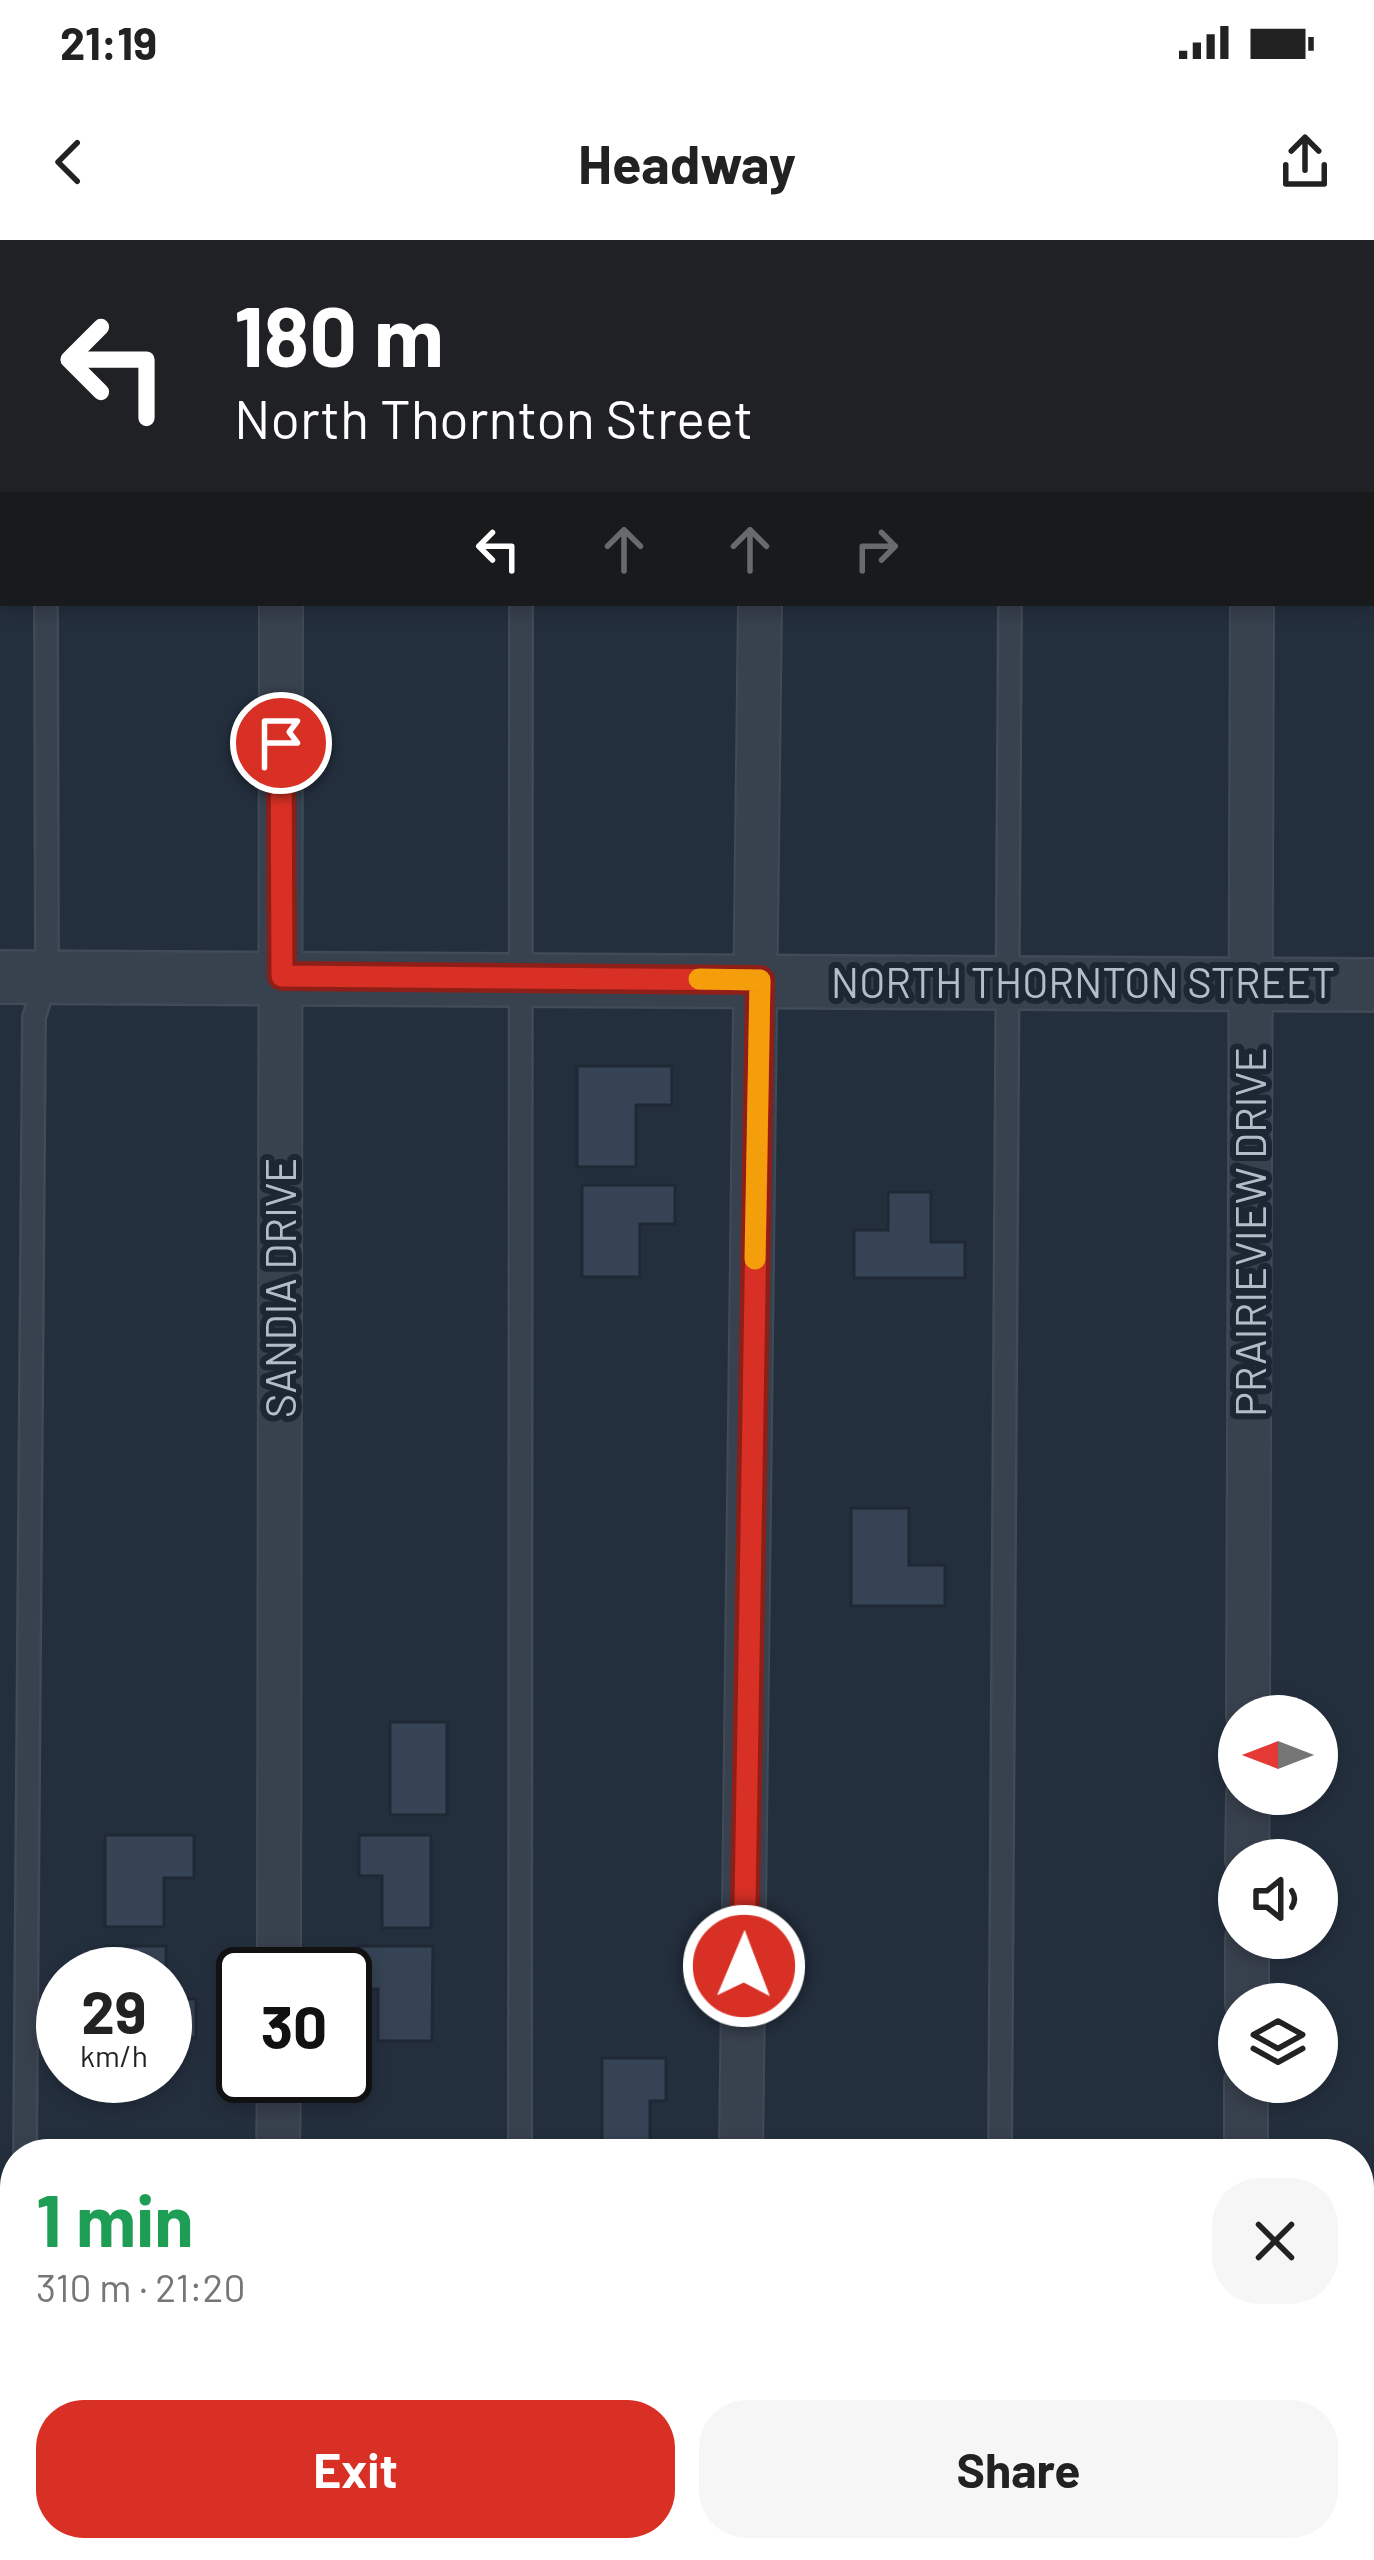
<!DOCTYPE html>
<html lang="en">
<head>
<meta charset="utf-8">
<style>
	body { margin:0; font-family:Barlow,sans-serif; background:#f6f6f6; color:#222; height:100vh; display:flex; flex-direction:column; font-size:45px; white-space:nowrap }
	* { box-sizing:border-box; margin:0 }
	p { font-size:39px; color:#767676 }
	.icon { flex:none; width:66px; height:66px; fill:none; stroke:currentColor; stroke-width:2; stroke-linecap:round; stroke-linejoin:round }
	.map { position:relative; flex:1; overflow:hidden }
	.panel { position:absolute; left:0px; top:1899px; width:1374px; height:423px; display:flex; flex-direction:column; background:#fff; border-radius:48px 48px 0 0; box-shadow:0 6px 18px #0003 }
	.panel>* { flex:none }
	.top-card { position:absolute; left:0px; top:0px; width:1374px; height:366px; box-shadow:0 6px 18px #0003; background:#202124; color:#fff; overflow:hidden }
	.needle { width:78px; rotate:270deg }
	.controls { position:absolute; left:1218px; top:1455px; display:grid; gap:24px }
	.controls a { display:grid; place-items:center; width:120px; height:120px; border-radius:50%; background:#fff; box-shadow:0 6px 18px #0003; font-size:60px }
	.speed { position:absolute; left:36px; top:1707px; display:flex; gap:24px; font-size:60px; font-weight:700; text-align:center }
	.speed>* { display:grid; place-content:center; width:156px; height:156px; border-radius:50%; background:#fff; box-shadow:0 6px 18px #0003; line-height:1 }
	.speed small { font-size:30px; font-weight:400 }
	.speed .limit { border:6px solid #111; border-radius:18px; background:#fff; color:#111 }
	.pin { position:absolute; display:grid; place-items:center; width:102px; height:102px; color:#fff; margin:-51px; border:6px solid #fff; border-radius:50%; box-shadow:0 3px 12px #0007 }
	.me { position:absolute; width:132px; margin:-66px; rotate:1deg; stroke-linejoin:round; filter:drop-shadow(0 0 9px #0008) }
	.turn { display:flex; align-items:center; gap:42px; height:252px; padding:0 36px; font-size:54px }
	.turn .icon { width:156px; height:156px; stroke-width:2.5 }
	.turn b { display:block; font-size:84px; line-height:102px }
	.lanes { display:flex; align-items:center; height:114px; padding:0 36px; background:#0003; justify-content:center; gap:60px; direction:ltr }
	.lanes .off { opacity:.35 }
	.round { display:grid; place-items:center; flex:none; width:126px; height:126px; border-radius:48px; background:#f6f6f6 }
	.overview { display:flex; align-items:center; justify-content:space-between; height:204px; padding:0 36px }
	h1 { font-size:72px; font-weight:700; line-height:90px; color:#1e9e55 }
	.button { display:flex; gap:24px; margin-top:auto; padding:24px 36px }
	.button a { flex:1; height:138px; border-radius:48px; background:#d93025; color:#fff; font-size:48px; font-weight:700; line-height:138px; text-align:center }
	.button a+a { background:#f6f6f6; color:#222 }
	.status { display:flex; justify-content:space-between; align-items:center; height:84px; padding:0 60px; background:#fff; direction:ltr }
	.status svg { height:33px; fill:currentColor }
	header { display:flex; justify-content:space-between; align-items:center; height:156px; padding:0 36px; background:#fff; font-size:54px; font-weight:700 }
	.map>svg:first-child { display:block }
</style>
</head>
<body>
<div class="status"><b>21:19</b><svg viewBox="0 0 49 12"><path d="M0 12V9h3v3zM5 12V6h3v6zM10 12V3h3v9zM15 12V0h3v12zM26 1h20v11H26zM47 4h2v5h-2z"/></svg></div>
<header><svg class="icon" aria-label="back" viewBox="0 0 24 24"><path d="M15 5l-7 7 7 7"/></svg>Headway<svg class="icon" aria-label="share" viewBox="0 0 24 24"><path d="M12 15V3M7 8l5-5 5 5M5 13v7h14v-7"/></svg></header>
<div class="map">
<svg width="1374" height="2320" viewBox="0 0 1374 2320">
	<rect width="100%" height="100%" fill="#242f3e"/>
	<path fill="#364354" stroke="#1f2835" stroke-width="3" d="M577,826H672V865H636V927H577Z
		M582,945H675V984H640V1037H582Z
		M888,952H931V1002H965V1038H854V990H888Z
		M851,1268H909V1325H945V1366H851Z
		M390,1482H447V1575H390Z
		M105,1595H194V1638H164V1687H105Z
		M359,1595H431V1688H382V1636H359Z
		M106,1706H166V1759H196V1798H165V1734H106Z
		M359,1706H433L432,1801H378V1749H359Z
		M602,1818H666V1861H650V1914H602Z"/>
	<g fill="none" stroke-linecap="round" stroke-linejoin="round">
		<g stroke="#414a57" stroke-width="26">
			<path id="service" d="M45,0V3
				M520,0V3
				M1009,0V3
				M25,1914L34,777L47,737L46,363
				M520,1914L521,363
				M1000,1914L1010,363
				M0,1986L15,1988
				M33,2320V2307"/>
		</g>
		<g stroke="#414a57" stroke-width="46">
			<path id="minor" d="M279,0V3
				M1251,0V3
				M761,3V0
				M1248,1476L1252,363
				M1247,1620L1248,1554
				M279,1734L281,363
				M1247,1764V1698
				M278,1914L279,1836
				M741,1914L760,363
				M1246,1914V1842
				M0,2217H15
				M1359,2221H1374
				M277,2320V2307"/>
		</g>
		<g stroke="#414a57" stroke-width="56">
			<path id="tertiary" d="M0,737L1374,745"/>
		</g>
		<use href="#service" stroke="#38414e" stroke-width="21"/>
		<use href="#minor" stroke="#38414e" stroke-width="42"/>
		<use href="#tertiary" stroke="#38414e" stroke-width="51"/>
	</g>
	<g fill="none" stroke-linecap="round" stroke-linejoin="round">
		<g stroke="#8d1f18" stroke-width="30">
			<path id="route" d="M281,503L282,736L760,740L744,1726"/>
		</g>
		<use href="#route" stroke="#d93025" stroke-width="21"/>
		<path stroke="#f59e0b" stroke-width="21" d="M699,739L760,740L755,1019"/>
	</g>
	<g text-anchor="middle" stroke-width="12" stroke-linejoin="round" paint-order="stroke">
		<g font-size="42" fill="#b4bcc9" stroke="#1d2633">
			<text x="1083" y="758">NORTH THORNTON STREET</text>
			<text transform="translate(1251 992) rotate(-90)" y="15">PRAIRIEVIEW DRIVE</text>
			<text transform="translate(281 1048) rotate(-90)" y="15">SANDIA DRIVE</text>
		</g>
	</g>
</svg>
<div class="controls">
<a><svg class="needle" viewBox="-14 -14 28 28"><path d="M0-13l5 13h-10z" fill="#e53935"/><path d="M0 13l5-13h-10z" fill="#767676"/></svg></a>
<a><svg class="icon" aria-label="sound" viewBox="0 0 24 24"><path d="M4 9h4l5-4v14l-5-4H4zM17 9q2 3 0 6"/></svg></a>
<a><svg class="icon" aria-label="layers" viewBox="0 0 24 24"><path d="M12 4l9 5-9 5-9-5zM3 14l9 5 9-5"/></svg></a>
</div>
<div class="speed"><div>29<small>km/h</small></div><div class="limit">30</div></div>
<div class="pin" style="left:281px;top:503px;background:#d93025"><svg class="icon" aria-label="arrive" viewBox="0 0 24 24"><path d="M6 21V4h12l-3 4 3 4H6"/></svg></div>
<svg class="me" style="left:744px;top:1726px" viewBox="-20 -20 40 40"><circle r="17" fill="#d93025" stroke="#fff" stroke-width="3"/><path d="M0-11L8 9 0 5-8 9z" fill="#fff"/></svg>
<div class="top-card">
<div class="turn"><svg class="icon" aria-label="left" viewBox="0 0 24 24"><path d="M17 20v-9H6M10 6l-5 5 5 5"/></svg><div><b>180 m</b>North Thornton Street</div></div>
<div class="lanes"><svg class="icon" aria-label="left" viewBox="0 0 24 24"><path d="M17 20v-9H6M10 6l-5 5 5 5"/></svg><svg class="icon off" aria-label="ahead" viewBox="0 0 24 24"><path d="M12 20V5M6 11l6-6 6 6"/></svg><svg class="icon off" aria-label="ahead" viewBox="0 0 24 24"><path d="M12 20V5M6 11l6-6 6 6"/></svg><svg class="icon off" aria-label="right" viewBox="0 0 24 24"><path d="M7 20v-9h11M14 6l5 5-5 5"/></svg></div>
</div>
<section class="panel">
<div class="overview"><div><h1>1 min</h1><p>310 m · 21:20</p></div><a class="round"><svg class="icon" aria-label="close" viewBox="0 0 24 24"><path d="M6 6l12 12M18 6L6 18"/></svg></a></div>
<div class="button"><a>Exit</a><a>Share</a></div>
</section>
</div>
</body>
</html>
